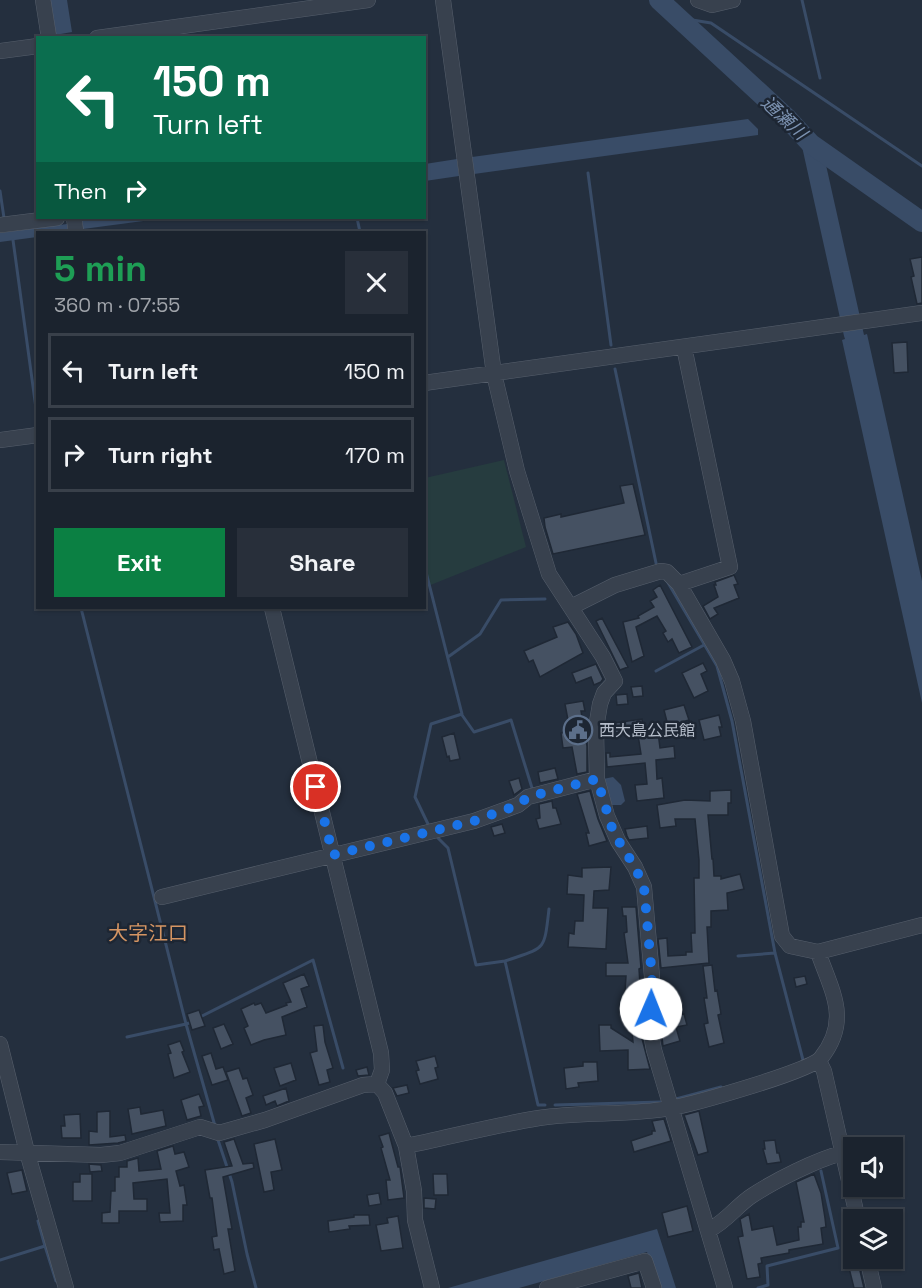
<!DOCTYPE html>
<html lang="en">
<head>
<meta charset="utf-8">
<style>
	body { margin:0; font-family:"Space Grotesk","Noto Sans JP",sans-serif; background:#282f3a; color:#f1f3f6; height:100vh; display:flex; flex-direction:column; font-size:22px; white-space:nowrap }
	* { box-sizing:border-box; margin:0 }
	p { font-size:20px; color:#a0a4aa }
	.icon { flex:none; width:33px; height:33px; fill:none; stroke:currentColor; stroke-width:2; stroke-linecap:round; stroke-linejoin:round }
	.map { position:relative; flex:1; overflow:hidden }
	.panel { position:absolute; left:36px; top:231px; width:390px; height:378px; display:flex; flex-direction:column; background:#1b232e; border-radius:0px; box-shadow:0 2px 4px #0004,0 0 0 2px #39404a }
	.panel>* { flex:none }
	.hud { position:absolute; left:36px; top:36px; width:390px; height:183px; border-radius:0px; box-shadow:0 2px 4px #0004,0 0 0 2px #39404a; background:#0b6e4f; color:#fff; overflow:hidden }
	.tools { position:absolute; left:843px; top:1137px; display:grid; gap:12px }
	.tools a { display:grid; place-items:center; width:60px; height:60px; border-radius:0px; background:#1b232e; box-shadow:0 2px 4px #0004,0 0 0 2px #39404a; font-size:30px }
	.pin { position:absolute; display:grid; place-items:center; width:51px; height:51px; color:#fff; margin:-26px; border:3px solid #fff; border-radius:50%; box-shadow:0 2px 6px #0007 }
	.me { position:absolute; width:66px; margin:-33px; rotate:1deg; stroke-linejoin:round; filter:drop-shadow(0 0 4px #0008) }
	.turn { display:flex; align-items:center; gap:21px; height:126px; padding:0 18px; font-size:27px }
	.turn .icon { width:78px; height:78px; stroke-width:2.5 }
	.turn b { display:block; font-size:42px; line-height:51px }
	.then { display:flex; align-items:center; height:57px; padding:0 18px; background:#0003; gap:12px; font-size:22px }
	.round { display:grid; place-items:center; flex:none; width:63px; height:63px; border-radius:0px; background:#282f3a }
	.head { display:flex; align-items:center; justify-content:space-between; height:102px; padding:0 18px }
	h1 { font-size:36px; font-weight:700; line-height:45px; color:#1e9e55 }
	.cta { display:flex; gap:12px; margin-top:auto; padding:12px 18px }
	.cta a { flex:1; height:69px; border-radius:0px; background:#0b8043; color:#fff; font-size:24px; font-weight:700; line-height:69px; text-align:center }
	.cta a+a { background:#282f3a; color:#f1f3f6 }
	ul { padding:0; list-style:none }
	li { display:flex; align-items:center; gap:18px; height:75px; margin:0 12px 9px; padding:0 6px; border:3px solid #39404a; border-radius:0px }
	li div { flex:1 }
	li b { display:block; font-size:22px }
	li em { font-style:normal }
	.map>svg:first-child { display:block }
</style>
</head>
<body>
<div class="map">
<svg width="922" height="1288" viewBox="0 0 922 1288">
	<rect width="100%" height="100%" fill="#242f3e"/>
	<path fill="#263c3f" d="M504,460L526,547L428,586L424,570L425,478Z"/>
	<path fill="#394c67" d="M50,0H67L72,32L55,35Z
		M748,119L758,129V135L474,174L472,157Z
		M801,142L826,165L864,335L867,334L922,581V703L842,340L845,339L844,336Z
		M457,159L459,176L425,181V164Z
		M81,218H166L83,229Z
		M67,224L68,232H38L37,237L0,242V233Z
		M613,777L621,785L625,801L621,805H611L603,779Z
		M657,1229L676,1288H659L647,1252L519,1288H448Z"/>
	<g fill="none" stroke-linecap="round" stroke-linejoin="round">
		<path stroke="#394c67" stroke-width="3" d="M802,0L820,78
			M680,18L711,23L922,166
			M811,144L813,155
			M588,173L611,345
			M0,191L4,218
			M357,218L360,232
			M13,240L38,423
			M615,369L656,563
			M424,564L462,714L431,724L415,797L428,824
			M667,581L717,666L732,721L775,953L803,1060
			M81,608L186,1024L192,1022
			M448,657L480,634L501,600L545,599
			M656,671L704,645
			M462,715L474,732L511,720L532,788
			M438,838L448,848L476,965L505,961
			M738,956L775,953
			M200,1017L313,960L343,1068
			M127,1037L186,1024L215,1126
			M676,1099L721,1087
			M545,1105H538L505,961C546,947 544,952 549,909
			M555,1105L661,1102
			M218,1140L232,1182L247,1254L256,1288
			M38,1221L45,1246
			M0,1260L45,1246L56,1281
			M758,1288L768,1285L767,1266L838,1248L821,1171"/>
		<path stroke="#394c67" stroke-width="20" d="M659,0L787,118L811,144L922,222"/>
	</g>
	<path fill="#455162" stroke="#1f2835" stroke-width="1.5" d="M922,257V303L917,304L911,277L914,276L910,259Z
		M907,342L908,372L894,373L892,343Z
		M633,484L645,535L553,554L545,527L544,518L561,514V517L624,503L620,486Z
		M734,575L738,584L734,585L739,598L714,608L718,614L710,619L703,606L718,597L714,585H716L715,582Z
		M660,585L692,647L679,653L672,639L668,642L663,633L666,631L657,616L636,627L644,656L632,662L623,622L639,618L638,616L654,607L650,601L657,597L653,590Z
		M602,618L628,667L620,670L596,621Z
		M568,622L576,634L583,653L540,677L533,660L529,662L524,651L557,637L553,627Z
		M703,663L707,671L701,674L708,691L694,698L682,673Z
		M596,664L603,679L601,682L594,685L591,677L576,683L572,673Z
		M642,686L643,696L633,697L631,687Z
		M627,694L628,704L617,705L616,695Z
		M583,701L585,711H581L587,746V772L577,774L572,747L563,748L561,733L570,731L565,704Z
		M684,705L689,720L668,726L664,710Z
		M719,715L722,727H719L721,736L704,740L699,720Z
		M642,719L643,729L607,734V724Z
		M658,732L660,748L674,746L675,758L656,760L657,779L662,778L664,798L637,801L635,785L647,784L645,763L607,767L606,753H610V757L641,754L638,735Z
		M454,733L460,759L450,761L449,756L447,757L442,737Z
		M555,768L558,779L540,783L538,772Z
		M519,778L522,789L514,795L509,781Z
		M731,790V803H728V815H708L712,859H713L714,876H721V879L740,874L744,889L727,893L728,910L711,911V927H707L709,963L661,968L658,939L667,938L668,956L686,955V952H692L691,933H695L694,878H699V860L695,819H675L676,826L660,828L657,805L685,800L710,801V791Z
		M590,791L598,819L607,841L589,846L586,833H589L577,794Z
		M552,801L553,808H556L561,824L539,829L536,819L540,818L539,804Z
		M502,824L505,833L494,836L491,827Z
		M647,826L648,838L629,840L627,836L625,829Z
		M611,867L609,890L594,891L593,908H608L606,949L568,947L569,933L574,934L575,921H583L584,895L567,894L568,875L582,877V868Z
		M622,907H636L641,968L639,969L641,999L640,1031L650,1069L628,1070V1050L600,1051L599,1025H611V1028L633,1042L630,1007H624L626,976H606V963H628L624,933L627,932L626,916H623Z
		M712,965L715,991L717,990L721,1014L718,1015L724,1043L709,1047L704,1024L708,1023L704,998H707L703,966Z
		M304,974L309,986L301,989L307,1007L282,1017L286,1035L264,1040L251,1045L244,1028L248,1026L241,1009L254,1003L255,1005L261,1003L266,1013L287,1005L286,1003L291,1002L283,983Z
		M805,976L807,984L796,987L794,978Z
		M199,1010L205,1026L192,1030L187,1014Z
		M684,1014L687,1025L676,1027L680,1041L663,1046L660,1020Z
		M224,1024L233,1044L221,1049L213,1028Z
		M323,1025L325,1042L333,1068L327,1070L330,1082L319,1085L310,1053L317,1051L314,1026Z
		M180,1041L184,1051L182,1052L190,1072L174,1078L168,1054L171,1053L168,1045Z
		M211,1053L216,1069L223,1067L228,1080L212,1085L202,1056Z
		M435,1056L438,1067L435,1068L438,1079L420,1084L416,1071L419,1070L416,1061Z
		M583,1062H597L598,1081L578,1083L579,1087L566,1089L564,1068L583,1066Z
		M291,1063L296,1080L280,1086L274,1068Z
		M367,1067L369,1075L358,1076L356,1070Z
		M239,1068L243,1079L247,1078L253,1095L246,1098L251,1113L242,1116L226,1072Z
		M407,1085L409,1093L397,1096L393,1088Z
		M286,1088L289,1101L277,1106L275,1101L266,1105L263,1096Z
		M199,1094L204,1106L199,1107L201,1116L187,1120L181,1100Z
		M140,1107L141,1114L163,1110L166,1126L132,1134L128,1109Z
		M110,1111V1137L125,1135L126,1141L118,1143L89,1145V1131L97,1132V1112Z
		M699,1111L708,1152L698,1155L684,1115Z
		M80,1114L81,1138H62L61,1126H65L64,1115Z
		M664,1119L671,1141L634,1152L631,1141L652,1134V1131H655L652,1121Z
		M389,1133L398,1167H400L404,1198L388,1200L386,1180H390L381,1148L383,1147L379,1136Z
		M234,1139L243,1164L253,1163L254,1168L223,1177L232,1229H228L235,1271L224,1274L219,1249L214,1250L212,1237L217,1236L212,1198H210L205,1170L232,1166L224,1142Z
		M275,1139L282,1170L271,1172L274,1190L264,1192L254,1144Z
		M775,1140L777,1153H779L781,1162L767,1164L763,1149H765L764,1141Z
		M173,1146L175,1154L184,1152L189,1167L176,1171L180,1186L184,1185L187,1205H183V1221L160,1222L159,1213H170L167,1179L133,1183L134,1199H147V1211H119V1223H102V1213L110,1212L111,1191H115V1177H119V1167H127V1161L138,1158L139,1171L161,1169L157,1151Z
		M89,1164L101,1165L102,1171L90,1172Z
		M22,1170L27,1191L12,1194L7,1173Z
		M80,1174H92V1201H73V1182H80Z
		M433,1174H447L448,1195H434Z
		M814,1174L821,1193L825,1218L826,1227L821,1228L823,1244L789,1250V1253L761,1258L762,1263L758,1264L760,1277L747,1279L738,1237L743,1236L740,1219L749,1214L752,1230L773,1226L777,1245L799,1240L798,1227H801V1222H804L796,1182Z
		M379,1193L381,1204L369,1206L367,1195Z
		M424,1198L436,1199L435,1209L424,1208Z
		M687,1206L693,1231L668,1237L662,1213Z
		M354,1215H369L370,1225L349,1226L350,1229L329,1232L328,1221L354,1217Z
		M398,1216L403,1248L381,1251L376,1225L388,1223L387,1218Z
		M858,1262L864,1288H854L848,1264Z
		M639,1273L642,1288H631L628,1276Z"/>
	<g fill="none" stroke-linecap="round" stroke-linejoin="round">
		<g stroke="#565f6c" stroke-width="16">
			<path id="minor" d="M43,0L49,38
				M443,0L494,374L517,471L549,574L603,657L615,681L604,693L600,704L596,728L597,779L607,816L618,841L635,867L644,887L652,977L650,1029L654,1050L725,1288
				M698,0L712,5L733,0
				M97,38L368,0
				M0,51L38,46
				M74,218L76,232
				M0,225L57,218
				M424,383L922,313
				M0,440L38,435
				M679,584L730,567L684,347
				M571,607L615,585L661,571L667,572L679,584L723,660L732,681L743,721L782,936L790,946L818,952L922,925
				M272,608L381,1053L382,1070L377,1084
				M162,897L474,821L518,805L528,797L597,779
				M0,1044L27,1152L66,1288
				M819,1061L824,1071L858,1220
				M377,1084L385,1093L406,1146L414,1191L415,1220L432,1288
				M406,1146C450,1137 495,1125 539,1118C583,1111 628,1116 671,1108C693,1104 811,1071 821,1058C851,1020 832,992 818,952
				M0,1152L101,1155L120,1153L200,1127L219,1133L265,1120L363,1085L377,1084
				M709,1230C727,1221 737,1205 753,1195C776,1180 816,1160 842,1153
				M867,1258L874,1288
				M547,1288L645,1261L654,1288"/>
		</g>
		<use href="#minor" stroke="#38414e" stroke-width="15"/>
	</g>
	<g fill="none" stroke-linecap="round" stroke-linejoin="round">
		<path stroke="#1a73e8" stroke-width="10" stroke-dasharray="0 18" d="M316,787L333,855L474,821L518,805L528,797L597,779L612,828L618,840L635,867L644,887L652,977L651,1009"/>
	</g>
	<defs>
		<g id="civic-ring" transform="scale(1.5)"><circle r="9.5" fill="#1d2633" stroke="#5c6f8a" stroke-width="1.5"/><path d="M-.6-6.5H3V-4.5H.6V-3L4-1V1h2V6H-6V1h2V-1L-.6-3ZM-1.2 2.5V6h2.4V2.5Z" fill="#5c6f8a"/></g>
	</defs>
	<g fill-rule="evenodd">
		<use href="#civic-ring" x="578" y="730"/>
	</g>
	<g text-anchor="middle" stroke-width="5" stroke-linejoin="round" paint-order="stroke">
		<g font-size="16" fill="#b4bcc9" stroke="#1d2633" text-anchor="start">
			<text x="599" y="736">西大島公民館</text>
		</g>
		<g font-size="18" font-style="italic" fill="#7c92b1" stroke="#1d2633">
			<text transform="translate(784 118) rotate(43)" y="6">通瀬川</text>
		</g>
		<g font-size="20" fill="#d59563" stroke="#1d2633">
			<text x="148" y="940">大字江口</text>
		</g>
	</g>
</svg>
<div class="tools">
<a><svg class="icon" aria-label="sound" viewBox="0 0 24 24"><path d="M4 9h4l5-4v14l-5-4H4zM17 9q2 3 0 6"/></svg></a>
<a><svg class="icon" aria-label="layers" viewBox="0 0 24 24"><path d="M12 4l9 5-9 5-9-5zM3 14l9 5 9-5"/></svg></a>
</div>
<div class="pin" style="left:316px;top:787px;background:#d93025"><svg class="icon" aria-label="arrive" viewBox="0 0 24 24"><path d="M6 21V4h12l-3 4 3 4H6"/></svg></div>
<svg class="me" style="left:651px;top:1009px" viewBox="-20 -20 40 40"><circle r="19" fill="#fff"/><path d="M0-13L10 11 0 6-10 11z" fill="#1a73e8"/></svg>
<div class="hud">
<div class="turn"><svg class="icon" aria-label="left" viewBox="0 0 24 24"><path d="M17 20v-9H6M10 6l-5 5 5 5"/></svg><div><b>150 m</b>Turn left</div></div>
<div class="then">Then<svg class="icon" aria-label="right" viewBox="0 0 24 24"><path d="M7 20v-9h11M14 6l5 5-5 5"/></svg></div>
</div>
<section class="panel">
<div class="head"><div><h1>5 min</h1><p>360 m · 07:55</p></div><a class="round"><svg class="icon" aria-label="close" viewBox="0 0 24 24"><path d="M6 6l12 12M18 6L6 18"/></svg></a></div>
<ul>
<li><svg class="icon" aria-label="left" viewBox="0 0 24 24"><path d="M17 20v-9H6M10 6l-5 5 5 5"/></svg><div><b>Turn left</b></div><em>150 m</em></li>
<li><svg class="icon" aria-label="right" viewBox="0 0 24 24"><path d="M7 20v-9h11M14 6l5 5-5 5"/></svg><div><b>Turn right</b></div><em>170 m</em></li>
</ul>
<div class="cta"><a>Exit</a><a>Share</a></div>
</section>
</div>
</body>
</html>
